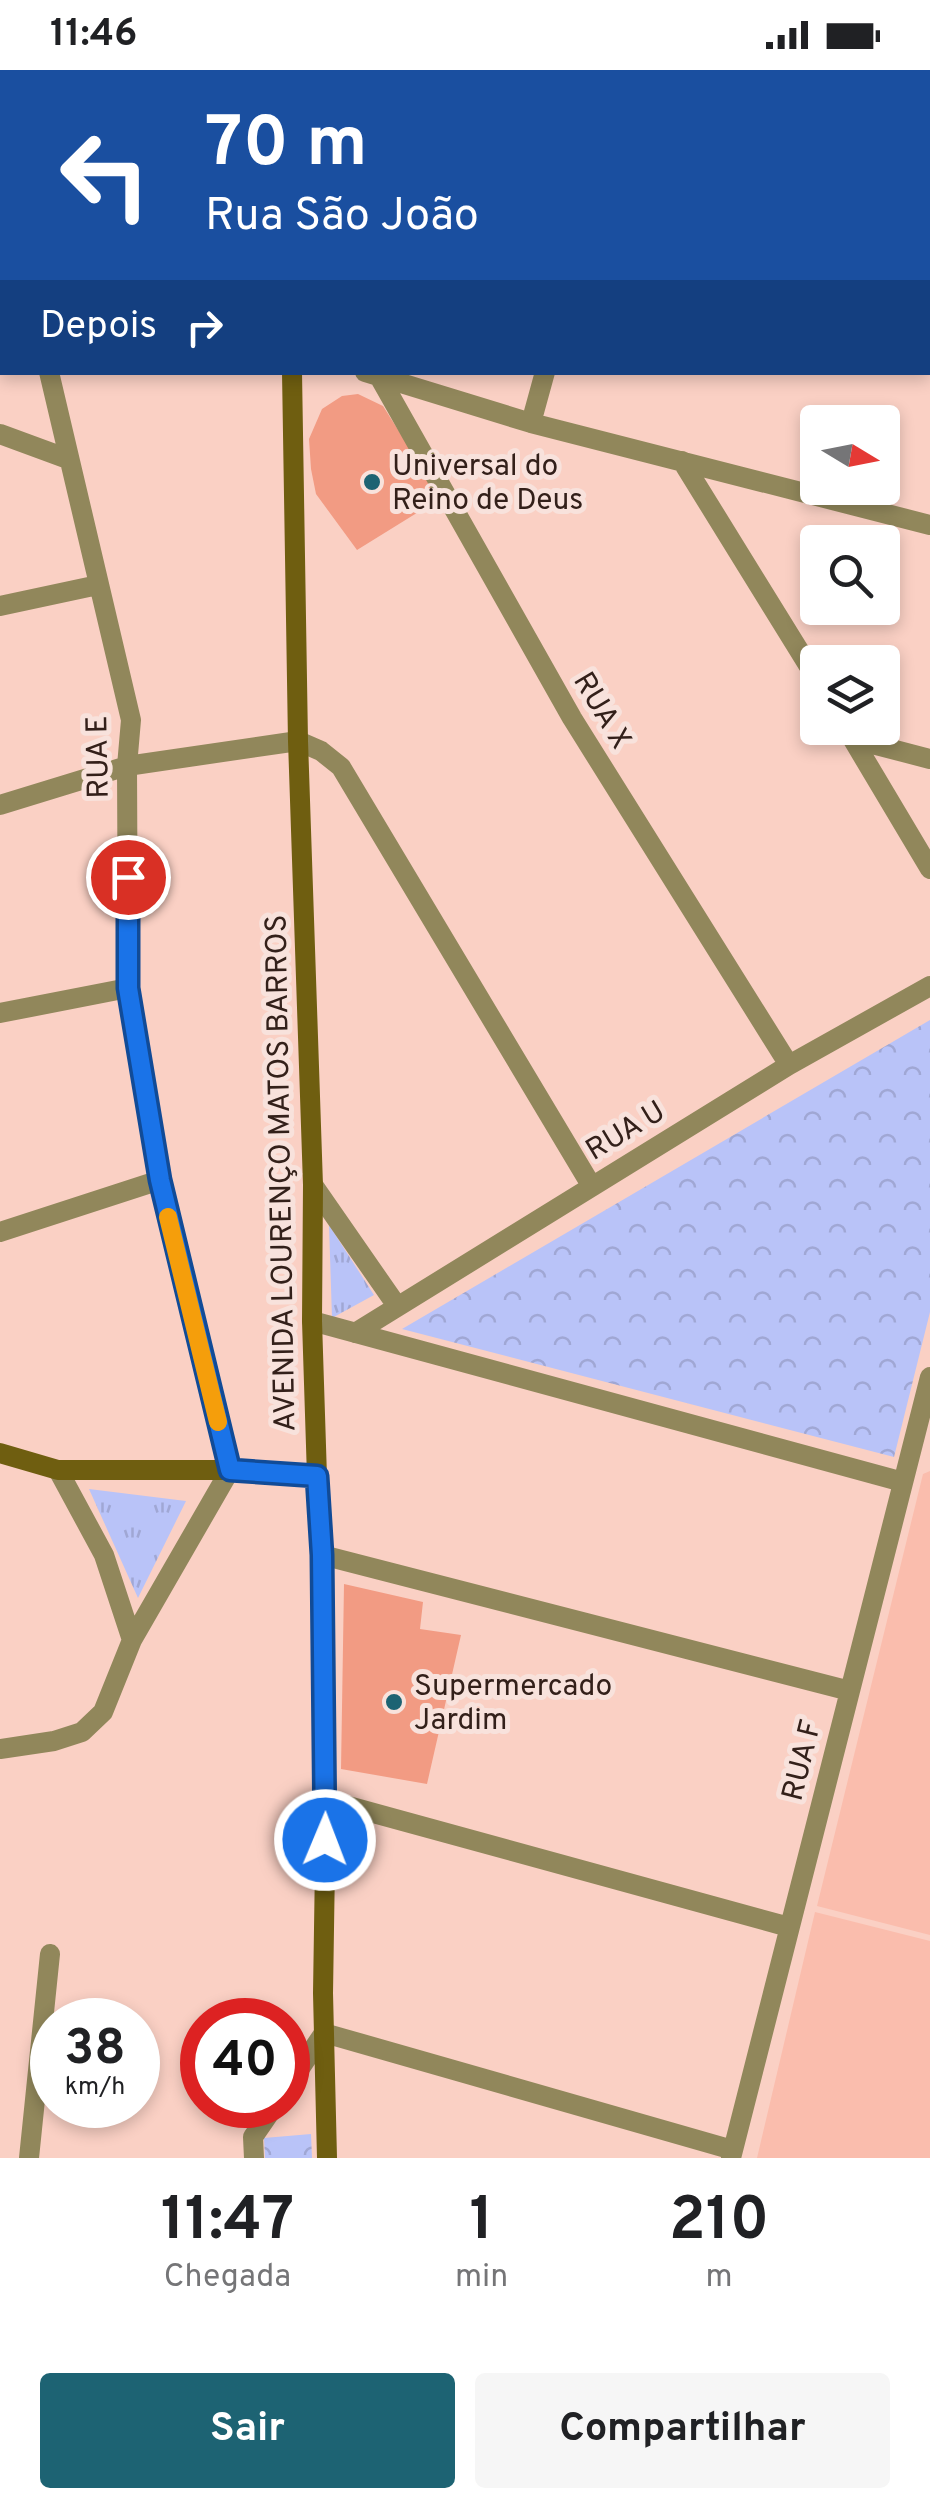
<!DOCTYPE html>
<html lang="pt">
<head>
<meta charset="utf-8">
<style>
	body { margin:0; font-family:Overpass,sans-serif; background:#f6f6f6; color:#202124; height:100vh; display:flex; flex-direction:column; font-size:38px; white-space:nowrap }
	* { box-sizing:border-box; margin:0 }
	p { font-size:32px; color:#757577 }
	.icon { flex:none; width:55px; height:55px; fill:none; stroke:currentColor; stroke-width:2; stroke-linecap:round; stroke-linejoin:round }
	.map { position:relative; height:2088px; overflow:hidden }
	.side { display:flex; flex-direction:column; background:#fff; flex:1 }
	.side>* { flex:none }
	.hud { position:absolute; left:0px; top:0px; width:930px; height:305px; box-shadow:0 5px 15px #0003; background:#1a4fa0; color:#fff; overflow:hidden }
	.needle { width:65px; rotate:100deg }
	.buttons { position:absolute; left:800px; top:335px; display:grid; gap:20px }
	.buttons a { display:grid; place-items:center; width:100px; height:100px; border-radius:10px; background:#fff; box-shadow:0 5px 15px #0003; font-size:50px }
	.speed { position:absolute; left:30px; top:1928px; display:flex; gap:20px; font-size:50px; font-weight:700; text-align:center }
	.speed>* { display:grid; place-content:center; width:130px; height:130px; border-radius:50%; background:#fff; box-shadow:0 5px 15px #0003; line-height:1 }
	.speed small { font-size:25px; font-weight:400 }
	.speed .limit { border:15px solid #d22; background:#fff; color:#111 }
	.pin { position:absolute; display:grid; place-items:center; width:85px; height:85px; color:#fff; margin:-42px; border:5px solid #fff; border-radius:50%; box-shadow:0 2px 10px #0007 }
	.me { position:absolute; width:110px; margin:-55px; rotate:1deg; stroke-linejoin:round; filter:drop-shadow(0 0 8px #0008) }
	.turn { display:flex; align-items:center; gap:35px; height:210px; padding:0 40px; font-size:45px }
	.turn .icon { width:130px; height:130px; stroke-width:2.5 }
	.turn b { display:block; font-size:70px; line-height:85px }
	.then { display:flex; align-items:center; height:95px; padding:0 40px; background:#0003; gap:20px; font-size:38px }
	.eta { display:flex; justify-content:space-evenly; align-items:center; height:170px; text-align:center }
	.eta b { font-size:60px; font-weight:700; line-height:70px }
	.button { display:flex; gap:20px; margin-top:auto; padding:20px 40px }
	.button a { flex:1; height:115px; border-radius:10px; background:#1d6373; color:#fff; font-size:40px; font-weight:700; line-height:115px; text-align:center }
	.button a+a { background:#f6f6f6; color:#202124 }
	.status { display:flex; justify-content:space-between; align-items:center; height:70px; padding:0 50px; background:#fff; direction:ltr }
	.status svg { height:28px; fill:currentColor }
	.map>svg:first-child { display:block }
</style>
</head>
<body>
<div class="status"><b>11:46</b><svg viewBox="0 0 49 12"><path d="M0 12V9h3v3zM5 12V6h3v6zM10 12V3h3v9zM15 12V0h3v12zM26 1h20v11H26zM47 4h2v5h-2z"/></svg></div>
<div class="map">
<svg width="930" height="2088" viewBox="0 0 930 2088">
	<defs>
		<pattern id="grass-tufts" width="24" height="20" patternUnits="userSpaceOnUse" patternTransform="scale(2.5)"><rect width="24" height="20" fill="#b9c3f8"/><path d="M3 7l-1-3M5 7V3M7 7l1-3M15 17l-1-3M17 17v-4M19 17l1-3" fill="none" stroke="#a0a7d4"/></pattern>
		<pattern id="park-crowns" width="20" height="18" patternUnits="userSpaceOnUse" patternTransform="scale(2.5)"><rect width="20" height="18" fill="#b9c3f8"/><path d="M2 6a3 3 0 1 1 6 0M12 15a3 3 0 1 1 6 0" fill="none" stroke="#a0a7d4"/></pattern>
	</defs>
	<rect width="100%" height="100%" fill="#fad0c4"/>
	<path fill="#fabdad" d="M930,1401V1865L817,1836L923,1404Z
		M815,1842L930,1871V2088H757Z"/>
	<path fill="url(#grass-tufts)" d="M329,1155L374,1225L332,1248Z
		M89,1419L186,1431L138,1528Z"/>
	<path fill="url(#park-crowns)" d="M930,950V1242L894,1387L402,1259Z
		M311,2064L312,2088H265L264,2068Z"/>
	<path fill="#f29b83" d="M358,324L383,336L441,428L357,480L316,424L311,399L309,369L322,339L342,326Z
		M344,1514L423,1532L420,1559L461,1565L427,1714L341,1699Z"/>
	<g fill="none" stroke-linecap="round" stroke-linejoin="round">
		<path stroke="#91875b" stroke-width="20" d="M928,206H930
			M365,302L531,353L930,455
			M380,308L572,648L789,995
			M531,353L545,302
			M0,364L68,389
			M682,391L818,611
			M0,536L98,515
			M846,658L930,799
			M853,669L930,689
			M0,735L127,696L298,671L321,681L341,697L591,1115
			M0,943L128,918
			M313,1115L397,1236
			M0,1162L160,1110
			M312,1251L903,1412
			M355,1263L789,995L930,916
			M58,1400L104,1485L132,1570
			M322,1485L850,1621
			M0,1679L54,1671L82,1662L103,1642L132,1570L230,1400L160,1110L128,918L127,696L131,650L49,302
			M326,1730L789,1857
			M288,2016L324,1963L733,2080
			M29,2088L50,1884
			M254,2088L253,2067L275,2035
			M731,2088L930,1307"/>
		<path stroke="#6f5e10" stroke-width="20" d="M322,2V0
			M0,265L2,264
			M292,302L298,671L313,1115L312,1251L317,1407L322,1485L326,1730L323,1923L327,2088
			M0,1383L58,1400H230L317,1407"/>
	</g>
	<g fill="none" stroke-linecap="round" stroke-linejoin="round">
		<g stroke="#114b97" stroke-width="25">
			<path id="route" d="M128,807V918L160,1110L230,1400L317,1406L322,1485L325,1770"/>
		</g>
		<use href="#route" stroke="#1a73e8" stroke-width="18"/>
		<path stroke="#f59e0b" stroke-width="18" d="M168,1147L218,1352"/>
	</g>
	<g fill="#1d6373" stroke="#f8e2dc" stroke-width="4">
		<circle cx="372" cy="412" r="10"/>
		<circle cx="394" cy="1632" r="10"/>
	</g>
	<g text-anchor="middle" stroke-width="10" stroke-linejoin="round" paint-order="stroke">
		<g font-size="30" fill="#33201a" stroke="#f8e2dc" text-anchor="start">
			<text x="392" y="405">Universal do<tspan x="392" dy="34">Reino de Deus</tspan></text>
			<text x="414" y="1625">Supermercado<tspan x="414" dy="34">Jardim</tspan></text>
		</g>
		<g font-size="30" fill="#33201a" stroke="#f8e2dc">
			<text transform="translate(603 640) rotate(59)" y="10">RUA X</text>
			<text transform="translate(97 687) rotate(-91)" y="10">RUA E</text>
			<text transform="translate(625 1060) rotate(-31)" y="10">RUA U</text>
			<text transform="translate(280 1103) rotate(-91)" y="10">AVENIDA LOURENÇO MATOS BARROS</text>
			<text transform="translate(801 1690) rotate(-76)" y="10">RUA F</text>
		</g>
	</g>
</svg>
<div class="buttons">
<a><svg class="needle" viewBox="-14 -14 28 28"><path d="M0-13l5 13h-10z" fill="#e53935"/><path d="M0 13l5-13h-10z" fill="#757577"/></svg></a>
<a><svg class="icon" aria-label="search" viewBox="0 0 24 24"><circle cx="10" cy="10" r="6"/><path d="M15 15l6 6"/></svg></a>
<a><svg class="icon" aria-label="layers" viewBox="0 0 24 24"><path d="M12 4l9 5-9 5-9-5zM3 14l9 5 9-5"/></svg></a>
</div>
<div class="speed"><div>38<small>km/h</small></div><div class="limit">40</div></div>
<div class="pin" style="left:128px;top:807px;background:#d93025"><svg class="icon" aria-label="arrive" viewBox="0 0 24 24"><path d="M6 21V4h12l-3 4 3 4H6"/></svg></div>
<svg class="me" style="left:325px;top:1770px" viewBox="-20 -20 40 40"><circle r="17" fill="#1a73e8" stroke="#fff" stroke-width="3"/><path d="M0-11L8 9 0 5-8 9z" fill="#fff"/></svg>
<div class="hud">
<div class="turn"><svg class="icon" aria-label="left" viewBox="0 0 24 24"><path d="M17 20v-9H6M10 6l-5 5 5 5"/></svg><div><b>70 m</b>Rua São João</div></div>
<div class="then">Depois<svg class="icon" aria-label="right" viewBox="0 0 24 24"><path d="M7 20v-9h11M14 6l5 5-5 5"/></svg></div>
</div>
</div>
<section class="side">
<div class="eta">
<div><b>11:47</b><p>Chegada</p></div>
<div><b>1</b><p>min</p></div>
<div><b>210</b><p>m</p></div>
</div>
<div class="button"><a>Sair</a><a>Compartilhar</a></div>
</section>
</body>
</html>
